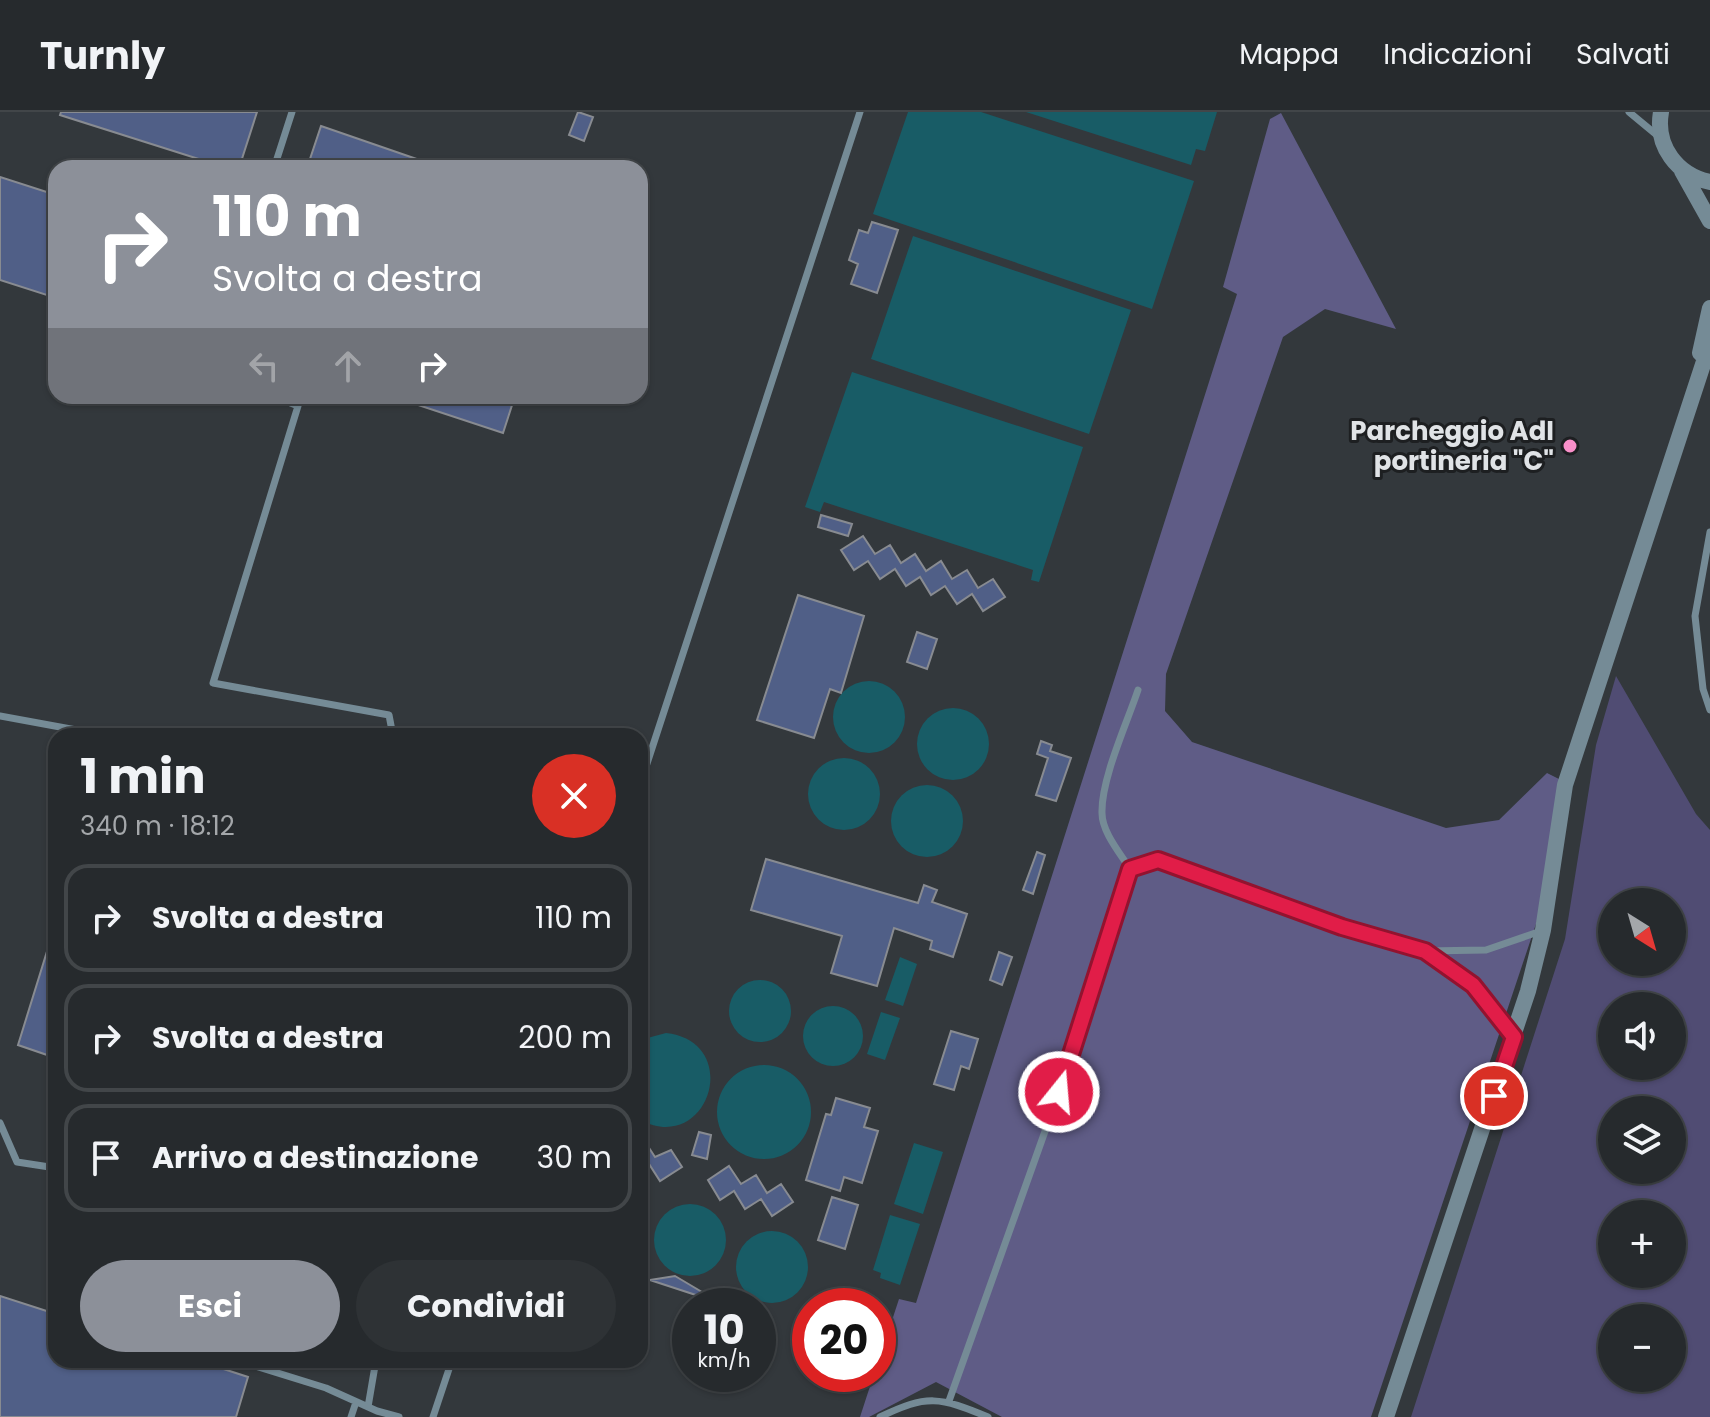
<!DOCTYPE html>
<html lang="it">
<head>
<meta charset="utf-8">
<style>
	body { margin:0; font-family:Poppins,sans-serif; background:#2e3235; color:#f1f3f6; height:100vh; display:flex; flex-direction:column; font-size:30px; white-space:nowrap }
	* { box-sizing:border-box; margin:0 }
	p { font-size:26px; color:#a4a7aa }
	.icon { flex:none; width:44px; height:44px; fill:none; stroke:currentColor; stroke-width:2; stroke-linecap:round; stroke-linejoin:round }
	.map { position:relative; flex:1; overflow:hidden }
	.panel { position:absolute; left:48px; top:616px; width:600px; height:640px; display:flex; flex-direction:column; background:#262a2d; border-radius:24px; box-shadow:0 2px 6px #0004,0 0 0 2px #424649 }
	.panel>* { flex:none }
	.top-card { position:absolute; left:48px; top:48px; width:600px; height:244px; border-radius:24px; box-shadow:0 2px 6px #0004,0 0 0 2px #424649; background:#8c9099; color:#fff; overflow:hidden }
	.needle { width:52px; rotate:143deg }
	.fabs { position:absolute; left:1598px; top:776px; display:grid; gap:16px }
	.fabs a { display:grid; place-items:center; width:88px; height:88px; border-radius:50%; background:#262a2d; box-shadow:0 2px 6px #0004,0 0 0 2px #424649; font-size:40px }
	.speed { position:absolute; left:672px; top:1176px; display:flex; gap:16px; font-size:40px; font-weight:700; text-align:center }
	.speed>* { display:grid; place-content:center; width:104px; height:104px; border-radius:50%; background:#262a2d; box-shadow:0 2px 6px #0004,0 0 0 2px #424649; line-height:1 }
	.speed small { font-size:20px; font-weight:400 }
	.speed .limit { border:12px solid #d22; background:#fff; color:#111 }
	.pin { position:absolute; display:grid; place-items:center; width:68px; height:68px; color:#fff; margin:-34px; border:4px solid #fff; border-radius:50%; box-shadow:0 2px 8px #0007 }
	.me { position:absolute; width:88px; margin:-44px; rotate:17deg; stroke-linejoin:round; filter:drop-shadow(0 0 6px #0008) }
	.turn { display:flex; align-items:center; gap:28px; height:168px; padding:0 32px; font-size:36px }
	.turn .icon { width:104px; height:104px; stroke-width:2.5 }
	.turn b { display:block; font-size:56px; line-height:68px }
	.lanes { display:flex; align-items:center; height:76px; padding:0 32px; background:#0003; justify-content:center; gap:40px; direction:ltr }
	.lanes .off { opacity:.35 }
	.round { display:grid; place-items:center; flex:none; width:84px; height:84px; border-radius:42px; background:#2e3235 }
	.headline { display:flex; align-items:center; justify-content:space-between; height:136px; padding:0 32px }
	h1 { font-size:48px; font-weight:700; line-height:60px }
	.primary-button { display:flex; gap:16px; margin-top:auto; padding:16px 32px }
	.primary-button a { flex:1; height:92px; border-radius:48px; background:#8c9099; color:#fff; font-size:32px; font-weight:700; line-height:92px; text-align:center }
	.primary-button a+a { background:#2e3235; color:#f1f3f6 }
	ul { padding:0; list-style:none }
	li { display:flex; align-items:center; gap:24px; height:108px; margin:0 16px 12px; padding:0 16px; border:4px solid #424649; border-radius:24px }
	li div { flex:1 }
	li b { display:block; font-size:30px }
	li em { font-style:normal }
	header { display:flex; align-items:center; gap:48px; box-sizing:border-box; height:112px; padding:0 40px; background:#262a2d; border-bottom:2px solid #424649 }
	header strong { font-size:38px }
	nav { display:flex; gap:44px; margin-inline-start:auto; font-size:28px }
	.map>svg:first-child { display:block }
</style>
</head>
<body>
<header>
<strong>Turnly</strong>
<nav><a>Mappa</a><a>Indicazioni</a><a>Salvati</a></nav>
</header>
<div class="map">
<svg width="1710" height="1305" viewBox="0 0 1710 1305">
	<rect width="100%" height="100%" fill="#33383c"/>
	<path fill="#504c73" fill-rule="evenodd" d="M1616,564L1696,702L1710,718V1305H1411L1565,827L1596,633ZM1612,790H1672V850H1612ZM1612,894H1672V954H1612ZM1612,998H1672V1058H1612ZM1612,1102H1672V1162H1612ZM1612,1206H1672V1266H1612Z"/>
	<path fill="#5f5c86" d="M1281,1L1396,217L1325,197L1283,225L1166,562L1165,599L1192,630L1446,716L1499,708L1547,661L1559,667L1547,779L1371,1305H1002L936,1270L869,1305H860L874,1262H878V1251L899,1187L916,1191L1237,182L1223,175L1270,7Z"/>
	<path fill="#185c66" d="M908,0H981L1194,69L1152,197L873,102Z
		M1026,0H1217L1205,39L1196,37L1191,53Z
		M913,124L1131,198L1089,322L871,247Z
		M852,260L1083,335L1039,470L1031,468L1033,458L824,390L820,400L805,395Z
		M833 605a36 36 0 1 1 72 0a36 36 0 1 1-72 0Z
		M917 632a36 36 0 1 1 72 0a36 36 0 1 1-72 0Z
		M808 682a36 36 0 1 1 72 0a36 36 0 1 1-72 0Z
		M891 709a36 36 0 1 1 72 0a36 36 0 1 1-72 0Z
		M900,845L917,852L903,894L885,888Z
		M729 899a31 31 0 1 1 62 0a31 31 0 1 1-62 0Z
		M803 924a30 30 0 1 1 60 0a30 30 0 1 1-60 0Z
		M881,900L900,906L885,948L867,942Z
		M666,921C744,930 709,1044 640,1008V928Z
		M717 1000a47 47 0 1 1 94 0a47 47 0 1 1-94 0Z
		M914,1031L943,1040L923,1102L894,1092Z
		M654 1128a36 36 0 1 1 72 0a36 36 0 1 1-72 0Z
		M890,1103L920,1112L900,1173L880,1166L881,1161L873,1158Z
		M736 1155a36 36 0 1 1 72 0a36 36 0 1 1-72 0Z"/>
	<path fill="#505f87" stroke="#888b91" stroke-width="2" d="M61,0H257L239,56H227L60,3Z
		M578,0L593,5L584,29L569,23Z
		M321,14L437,54V56H307Z
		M0,65L56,83V186L0,168Z
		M872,110L898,118L877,181L851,172L858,152L849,148L859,118L868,121Z
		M397,284H515L503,321L397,286Z
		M821,403L852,412L848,424L818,415Z
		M863,424L875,442L890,433L901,451L915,442L926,459L941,449L952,467L967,458L978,476L993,467L1005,485L983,499L972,482L957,492L945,474L931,483L920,465L906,474L895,457L880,467L868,449L854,458L841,438Z
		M798,483L864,504L841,581L830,577L814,626L757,608Z
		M917,520L937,527L927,557L907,550Z
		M1041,629L1052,633L1050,639L1071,646L1056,689L1036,683L1048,646L1037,642Z
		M1037,740L1045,743L1033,782L1023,778Z
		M766,747L918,791L924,773L937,778L932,790L967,802L953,845L930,837L932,829L894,816L877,874L831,861L842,824L751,798Z
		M53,820H56V946L18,933Z
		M999,840L1012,845L1002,873L990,868Z
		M951,919L978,927L969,957L961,954L954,978L934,972Z
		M836,986L870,996L864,1015L878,1019L862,1071L844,1065L840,1079L806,1068L826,1002L831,1003Z
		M699,1020L711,1023L707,1047L692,1043Z
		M640,1022L655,1045L671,1038L682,1055L660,1069L649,1052L640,1058Z
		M729,1054L741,1072L756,1063L767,1081L781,1072L793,1090L772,1104L761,1087L745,1097L734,1079L720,1088L708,1068Z
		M832,1085L858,1093L845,1137L818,1128Z
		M675,1164L707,1183L705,1186L650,1168Z
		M0,1184L56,1202V1248H196L248,1265L236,1305H0Z"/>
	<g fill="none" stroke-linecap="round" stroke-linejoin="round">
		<path stroke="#758b96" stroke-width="7" d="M1629,0L1658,24
			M274,56L292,0
			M273,284L298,294L213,571L389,603L393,624
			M1710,420L1695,504L1703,577L1710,598
			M0,604L109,624
			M640,673L860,0
			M1130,757C1120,741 1102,720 1102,701C1101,667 1127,611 1138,578
			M1425,839L1486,838L1541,819
			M0,1011L17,1050L56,1056
			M236,1248L326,1276L377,1299L399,1305
			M949,1289L1059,980L1130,757L1158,748L1342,815L1425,839L1473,873L1511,922
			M368,1295L376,1248
			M351,1305L356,1290
			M433,1305L452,1248
			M880,1305C927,1282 940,1285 988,1305"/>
		<path stroke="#758b96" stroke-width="16" d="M1661,0C1655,34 1677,63 1710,70
			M1682,59L1710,109
			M1700,241L1710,196
			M1386,1305L1528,879L1543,818L1565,673L1710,231"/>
	</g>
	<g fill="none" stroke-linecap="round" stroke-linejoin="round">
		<g stroke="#92132f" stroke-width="20">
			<path id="route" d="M1059,980L1130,757L1158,748L1342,815L1425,839L1473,873L1514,925L1494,984"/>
		</g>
		<use href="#route" stroke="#e11d48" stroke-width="14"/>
	</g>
	<circle fill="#f98fc9" stroke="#1d1f21" stroke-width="3" cx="1570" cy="334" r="8"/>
	<g text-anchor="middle" stroke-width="6" stroke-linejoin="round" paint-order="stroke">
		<g font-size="26" font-weight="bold" fill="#e0e3e6" stroke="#1d1f21" text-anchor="end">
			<text x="1554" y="328">Parcheggio AdI<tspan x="1554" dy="30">portineria "C"</tspan></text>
		</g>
	</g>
</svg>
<div class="fabs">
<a><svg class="needle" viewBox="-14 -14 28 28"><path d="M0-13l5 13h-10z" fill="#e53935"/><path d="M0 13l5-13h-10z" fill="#a4a7aa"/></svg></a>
<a><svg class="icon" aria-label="sound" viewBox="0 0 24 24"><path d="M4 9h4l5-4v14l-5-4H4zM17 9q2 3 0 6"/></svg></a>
<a><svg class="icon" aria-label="layers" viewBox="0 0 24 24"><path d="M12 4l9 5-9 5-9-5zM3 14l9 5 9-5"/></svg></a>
<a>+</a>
<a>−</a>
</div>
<div class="speed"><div>10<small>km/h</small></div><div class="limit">20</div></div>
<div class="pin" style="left:1494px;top:984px;background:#d93025"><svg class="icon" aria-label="arrive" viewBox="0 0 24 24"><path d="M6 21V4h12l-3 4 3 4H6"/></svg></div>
<svg class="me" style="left:1059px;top:980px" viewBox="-20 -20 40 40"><circle r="17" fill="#e11d48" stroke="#fff" stroke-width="3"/><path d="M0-11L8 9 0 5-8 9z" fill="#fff"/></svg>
<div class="top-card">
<div class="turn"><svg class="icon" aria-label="right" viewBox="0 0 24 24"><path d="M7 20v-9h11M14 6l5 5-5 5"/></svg><div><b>110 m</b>Svolta a destra</div></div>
<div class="lanes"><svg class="icon off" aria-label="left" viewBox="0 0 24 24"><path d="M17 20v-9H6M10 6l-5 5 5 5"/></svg><svg class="icon off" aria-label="ahead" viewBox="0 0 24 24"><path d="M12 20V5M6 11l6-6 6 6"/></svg><svg class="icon" aria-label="right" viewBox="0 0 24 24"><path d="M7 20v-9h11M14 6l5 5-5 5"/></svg></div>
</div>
<section class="panel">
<div class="headline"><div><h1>1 min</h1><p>340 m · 18:12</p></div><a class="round" style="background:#d93025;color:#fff"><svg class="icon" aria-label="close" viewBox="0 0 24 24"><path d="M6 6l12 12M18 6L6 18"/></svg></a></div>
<ul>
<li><svg class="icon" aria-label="right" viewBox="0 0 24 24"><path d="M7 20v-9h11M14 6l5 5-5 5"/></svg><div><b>Svolta a destra</b></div><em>110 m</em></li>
<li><svg class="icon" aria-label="right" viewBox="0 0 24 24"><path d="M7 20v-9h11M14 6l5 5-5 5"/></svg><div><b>Svolta a destra</b></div><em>200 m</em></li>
<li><svg class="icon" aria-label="arrive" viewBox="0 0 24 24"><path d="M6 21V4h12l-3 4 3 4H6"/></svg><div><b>Arrivo a destinazione</b></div><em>30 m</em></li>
</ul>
<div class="primary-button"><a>Esci</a><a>Condividi</a></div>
</section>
</div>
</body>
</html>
